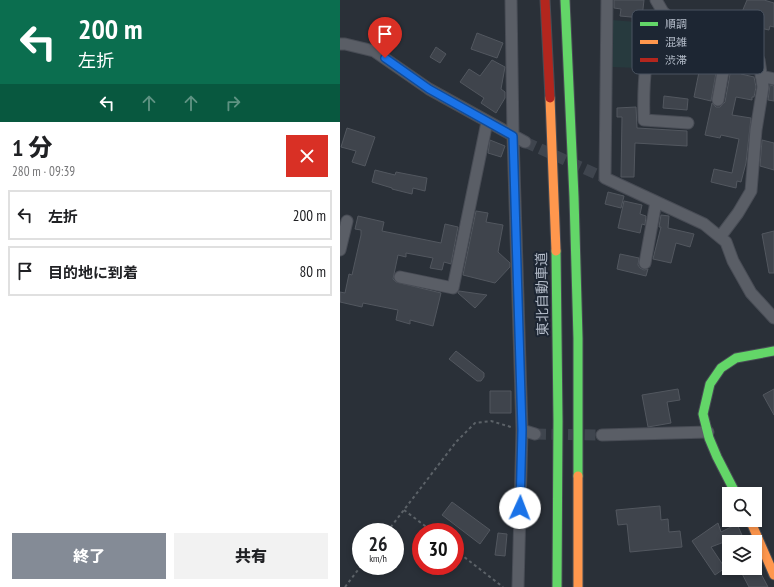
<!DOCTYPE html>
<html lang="ja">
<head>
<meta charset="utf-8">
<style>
	body { margin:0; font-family:"PT Sans Narrow","Noto Sans JP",sans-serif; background:#f2f2f2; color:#202124; height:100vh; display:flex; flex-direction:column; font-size:15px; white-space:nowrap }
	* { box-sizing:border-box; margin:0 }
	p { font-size:13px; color:#757577 }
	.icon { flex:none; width:22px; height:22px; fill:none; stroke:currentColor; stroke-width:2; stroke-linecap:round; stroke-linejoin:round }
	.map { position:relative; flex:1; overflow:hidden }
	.drawer { display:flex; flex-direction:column; background:#fff; width:340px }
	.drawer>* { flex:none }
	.banner { background:#0b6e4f; color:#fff; overflow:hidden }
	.controls { position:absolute; left:382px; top:487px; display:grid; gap:8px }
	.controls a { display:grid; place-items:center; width:40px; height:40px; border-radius:0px; background:#fff; box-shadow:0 2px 6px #0003; font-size:20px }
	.speed { position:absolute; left:12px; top:523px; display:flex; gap:8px; font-size:20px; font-weight:700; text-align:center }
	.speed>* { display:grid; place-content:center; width:52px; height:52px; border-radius:50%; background:#fff; box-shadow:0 2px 6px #0003; line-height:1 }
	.speed small { font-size:10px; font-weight:400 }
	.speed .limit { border:6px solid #d22; background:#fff; color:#111 }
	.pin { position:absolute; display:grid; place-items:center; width:34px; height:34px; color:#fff; margin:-41px -17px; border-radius:50% 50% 50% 0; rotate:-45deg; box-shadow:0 0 4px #0007 }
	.pin .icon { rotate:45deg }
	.me { position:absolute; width:44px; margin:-22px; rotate:2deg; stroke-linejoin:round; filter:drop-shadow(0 0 3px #0008) }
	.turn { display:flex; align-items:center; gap:14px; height:84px; padding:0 12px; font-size:18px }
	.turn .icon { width:52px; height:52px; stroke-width:2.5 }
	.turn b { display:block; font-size:28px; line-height:34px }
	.lanes { display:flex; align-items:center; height:38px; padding:0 12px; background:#0003; justify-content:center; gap:20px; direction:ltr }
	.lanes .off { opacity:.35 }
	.round { display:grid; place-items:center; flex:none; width:42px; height:42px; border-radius:0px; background:#f2f2f2 }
	.summary { display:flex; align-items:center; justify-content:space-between; height:68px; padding:0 12px }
	h1 { font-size:24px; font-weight:800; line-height:30px }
	.cta { display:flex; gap:8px; margin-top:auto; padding:8px 12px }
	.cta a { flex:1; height:46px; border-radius:0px; background:#848b96; color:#fff; font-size:16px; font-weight:800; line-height:46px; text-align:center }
	.cta a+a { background:#f2f2f2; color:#202124 }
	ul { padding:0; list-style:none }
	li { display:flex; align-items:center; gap:12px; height:50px; margin:0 8px 6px; padding:0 4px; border:2px solid #e0e0e0; border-radius:0px }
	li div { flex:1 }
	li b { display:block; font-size:15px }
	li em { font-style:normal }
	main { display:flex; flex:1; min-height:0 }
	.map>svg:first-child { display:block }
</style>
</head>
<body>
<main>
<section class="drawer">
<div class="banner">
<div class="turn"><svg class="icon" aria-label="left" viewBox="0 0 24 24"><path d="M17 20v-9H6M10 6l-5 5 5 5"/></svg><div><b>200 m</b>左折</div></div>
<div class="lanes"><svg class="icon" aria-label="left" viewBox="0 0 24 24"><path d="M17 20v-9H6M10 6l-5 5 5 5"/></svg><svg class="icon off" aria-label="ahead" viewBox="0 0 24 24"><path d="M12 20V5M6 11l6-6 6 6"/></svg><svg class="icon off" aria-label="ahead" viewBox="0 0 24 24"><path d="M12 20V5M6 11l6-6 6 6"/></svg><svg class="icon off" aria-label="right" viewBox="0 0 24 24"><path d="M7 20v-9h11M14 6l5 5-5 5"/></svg></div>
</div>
<div class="summary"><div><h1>1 分</h1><p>280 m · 09:39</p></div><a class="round" style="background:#d93025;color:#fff"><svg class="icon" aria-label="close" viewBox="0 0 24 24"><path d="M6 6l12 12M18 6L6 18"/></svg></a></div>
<ul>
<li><svg class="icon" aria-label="left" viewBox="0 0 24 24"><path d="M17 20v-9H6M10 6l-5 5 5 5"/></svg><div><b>左折</b></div><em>200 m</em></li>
<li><svg class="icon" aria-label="arrive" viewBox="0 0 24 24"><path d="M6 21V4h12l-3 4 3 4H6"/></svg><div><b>目的地に到着</b></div><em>80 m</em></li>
</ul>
<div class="cta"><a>終了</a><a>共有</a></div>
</section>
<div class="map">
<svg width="434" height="587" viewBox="0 0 434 587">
	<rect width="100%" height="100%" fill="#2a3038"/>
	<path fill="#273a3e" d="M271,20L309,23L299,68L272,67Z"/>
	<path fill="#3f444c" stroke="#52575f" d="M274,0H304L302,18L280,16L281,9L274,8Z
		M407,0H424L434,3V27L430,26L429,30L420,28L422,21L402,12Z
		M331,31L382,39L371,101L354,97L359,72L342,70V67L333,66L335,45H330Z
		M137,33L163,43L157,58L131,49Z
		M395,46L402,48V52L404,53L401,74L414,77L416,87L414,97H412V100L396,97L392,115L411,118L406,163L401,182L397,181L396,188L371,182L374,169L392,173L399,139L381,135L380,138L365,135L372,103L376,107H380L385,102Z
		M96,47L106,54L100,63L90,57Z
		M152,60L165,67L161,89L165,92V98L156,113L141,103L144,98L120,82L129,69L140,76Z
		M430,85L434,86V101L428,100Z
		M324,96L348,99L347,110L323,108Z
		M296,107L297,128L347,131V146L295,143L294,177H281L282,117H277V108Z
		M7,128L35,137L25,166L12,162L16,151L1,147Z
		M150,140L165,146L161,157L148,153Z
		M422,140L434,143V170L420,166Z
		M35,170L55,175L56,172L87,178L85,191L73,188L72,194L52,189V188L32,182Z
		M268,192L284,196L281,208L265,204Z
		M284,201L302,205L300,214L306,216L305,225L302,224L300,233L278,228Z
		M136,211L148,213L146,222L163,225L158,252L170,263V267L155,283L123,275Z
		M321,215L329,216L328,228L354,234L350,247L336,243L331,263L313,259L321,227H319Z
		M18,216L44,222L42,231L101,243L105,224L118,227L111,264L104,262L102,270L90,268L93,258L66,253V257L58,255L53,279L56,282L101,293L93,326L70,320V324L56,320L58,310L23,303L22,307L0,302V292L5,293L9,274L12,275L21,235V230L15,229Z
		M434,231V273H429L422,234Z
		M280,254L299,258L298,265L300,268L304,270L308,269L306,276L277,269Z
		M119,291L147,295L135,308L118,293Z
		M116,351L144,373V377L141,381H137L109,359Z
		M338,389L340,400L327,402L331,423L308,427L302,395Z
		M434,389V415L423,395Z
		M150,391H171V413H150Z
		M112,502L150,530L140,544L102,515Z
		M320,506L321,520L328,519L329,532L340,531L342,547L290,552L287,524L278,525L276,510Z
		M378,523L381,532L397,524L405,542H394L392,539L371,547L385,568L375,575L352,541Z
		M158,533L167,534L165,556L155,555Z
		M399,568H418L428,587H409Z"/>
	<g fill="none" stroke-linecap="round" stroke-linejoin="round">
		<path stroke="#3f454e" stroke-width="11" stroke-dasharray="11 5.5" stroke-linecap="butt" d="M185,142L265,178
			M195,434L262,435"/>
		<g stroke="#484c55" stroke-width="13">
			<path id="street" d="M171,0L173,136L182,430L178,587
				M267,0L265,178L364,224L386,242L393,261L411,293L434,318
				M316,0L323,12L337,24L359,29L378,30L398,35L410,45L419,60L423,87L416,130L411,191L398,213L380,237
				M323,12C319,19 315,25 313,32C304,60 303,91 304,120L348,123
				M0,44H5L34,51L89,89L185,142
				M421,76L434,79
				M378,100L390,33
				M0,250L7,221
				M305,263L316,202
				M60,277L113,288L147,122
				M182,430L195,434
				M262,435L368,432"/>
		</g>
		<g stroke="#484c55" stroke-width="11">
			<path id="fast" d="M225,0L234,197L238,338V476
				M216,251L218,421L217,587
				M396,494L377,457L369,438L363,414L370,384L381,368L396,358L434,351"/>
		</g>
		<g stroke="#484c55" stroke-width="11">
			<path id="slow" d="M210,98L216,251
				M238,476V587
				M410,520L434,575"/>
		</g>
		<g stroke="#484c55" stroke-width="11">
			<path id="jam" d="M205,0L210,98"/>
		</g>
		<path stroke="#5c6268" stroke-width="2" stroke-dasharray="3 3" stroke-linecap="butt" d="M64,510L93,532
			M47,532L116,442L135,423L151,421L171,427
			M115,550L163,587
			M5,587L21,566"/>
		<use href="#street" stroke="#5a5e66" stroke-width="11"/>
		<use href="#fast" stroke="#63d668" stroke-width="9"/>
		<use href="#slow" stroke="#ff974d" stroke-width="9"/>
		<use href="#jam" stroke="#b3261e" stroke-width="9"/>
	</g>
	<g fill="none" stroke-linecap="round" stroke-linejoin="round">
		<g stroke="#114b97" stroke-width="10">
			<path id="route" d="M45,58L89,89L173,136L182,430L180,508"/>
		</g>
		<use href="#route" stroke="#1a73e8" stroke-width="7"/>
	</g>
	<g text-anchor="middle" stroke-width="4" stroke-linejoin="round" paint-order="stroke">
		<g font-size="14" fill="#b4bcc9" stroke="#1d2633">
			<text transform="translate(202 294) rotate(-91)" y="5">東北自動車道</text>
		</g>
	</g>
	<rect x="292" y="10" width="132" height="64" rx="6" fill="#1d2633" stroke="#4a5360" stroke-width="1"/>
	<rect x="300" y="22" width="18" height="4" fill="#63d668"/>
	<rect x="300" y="40" width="18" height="4" fill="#ff974d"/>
	<rect x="300" y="58" width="18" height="4" fill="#b3261e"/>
	<g font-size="11" fill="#b4bcc9">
		<text x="325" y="28">順調</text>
		<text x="325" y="46">混雑</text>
		<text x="325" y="64">渋滞</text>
	</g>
</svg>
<div class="controls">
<a><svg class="icon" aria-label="search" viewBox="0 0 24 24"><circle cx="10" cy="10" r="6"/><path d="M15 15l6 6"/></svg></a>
<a><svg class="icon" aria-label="layers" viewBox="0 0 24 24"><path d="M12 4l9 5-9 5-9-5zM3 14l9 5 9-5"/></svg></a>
</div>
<div class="speed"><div>26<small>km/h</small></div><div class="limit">30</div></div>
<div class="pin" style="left:45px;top:58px;background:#d93025"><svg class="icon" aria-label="arrive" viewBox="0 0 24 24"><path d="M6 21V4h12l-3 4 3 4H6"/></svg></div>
<svg class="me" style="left:180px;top:508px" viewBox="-20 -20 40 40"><circle r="19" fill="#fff"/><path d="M0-13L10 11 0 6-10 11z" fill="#1a73e8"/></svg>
</div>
</main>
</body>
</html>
